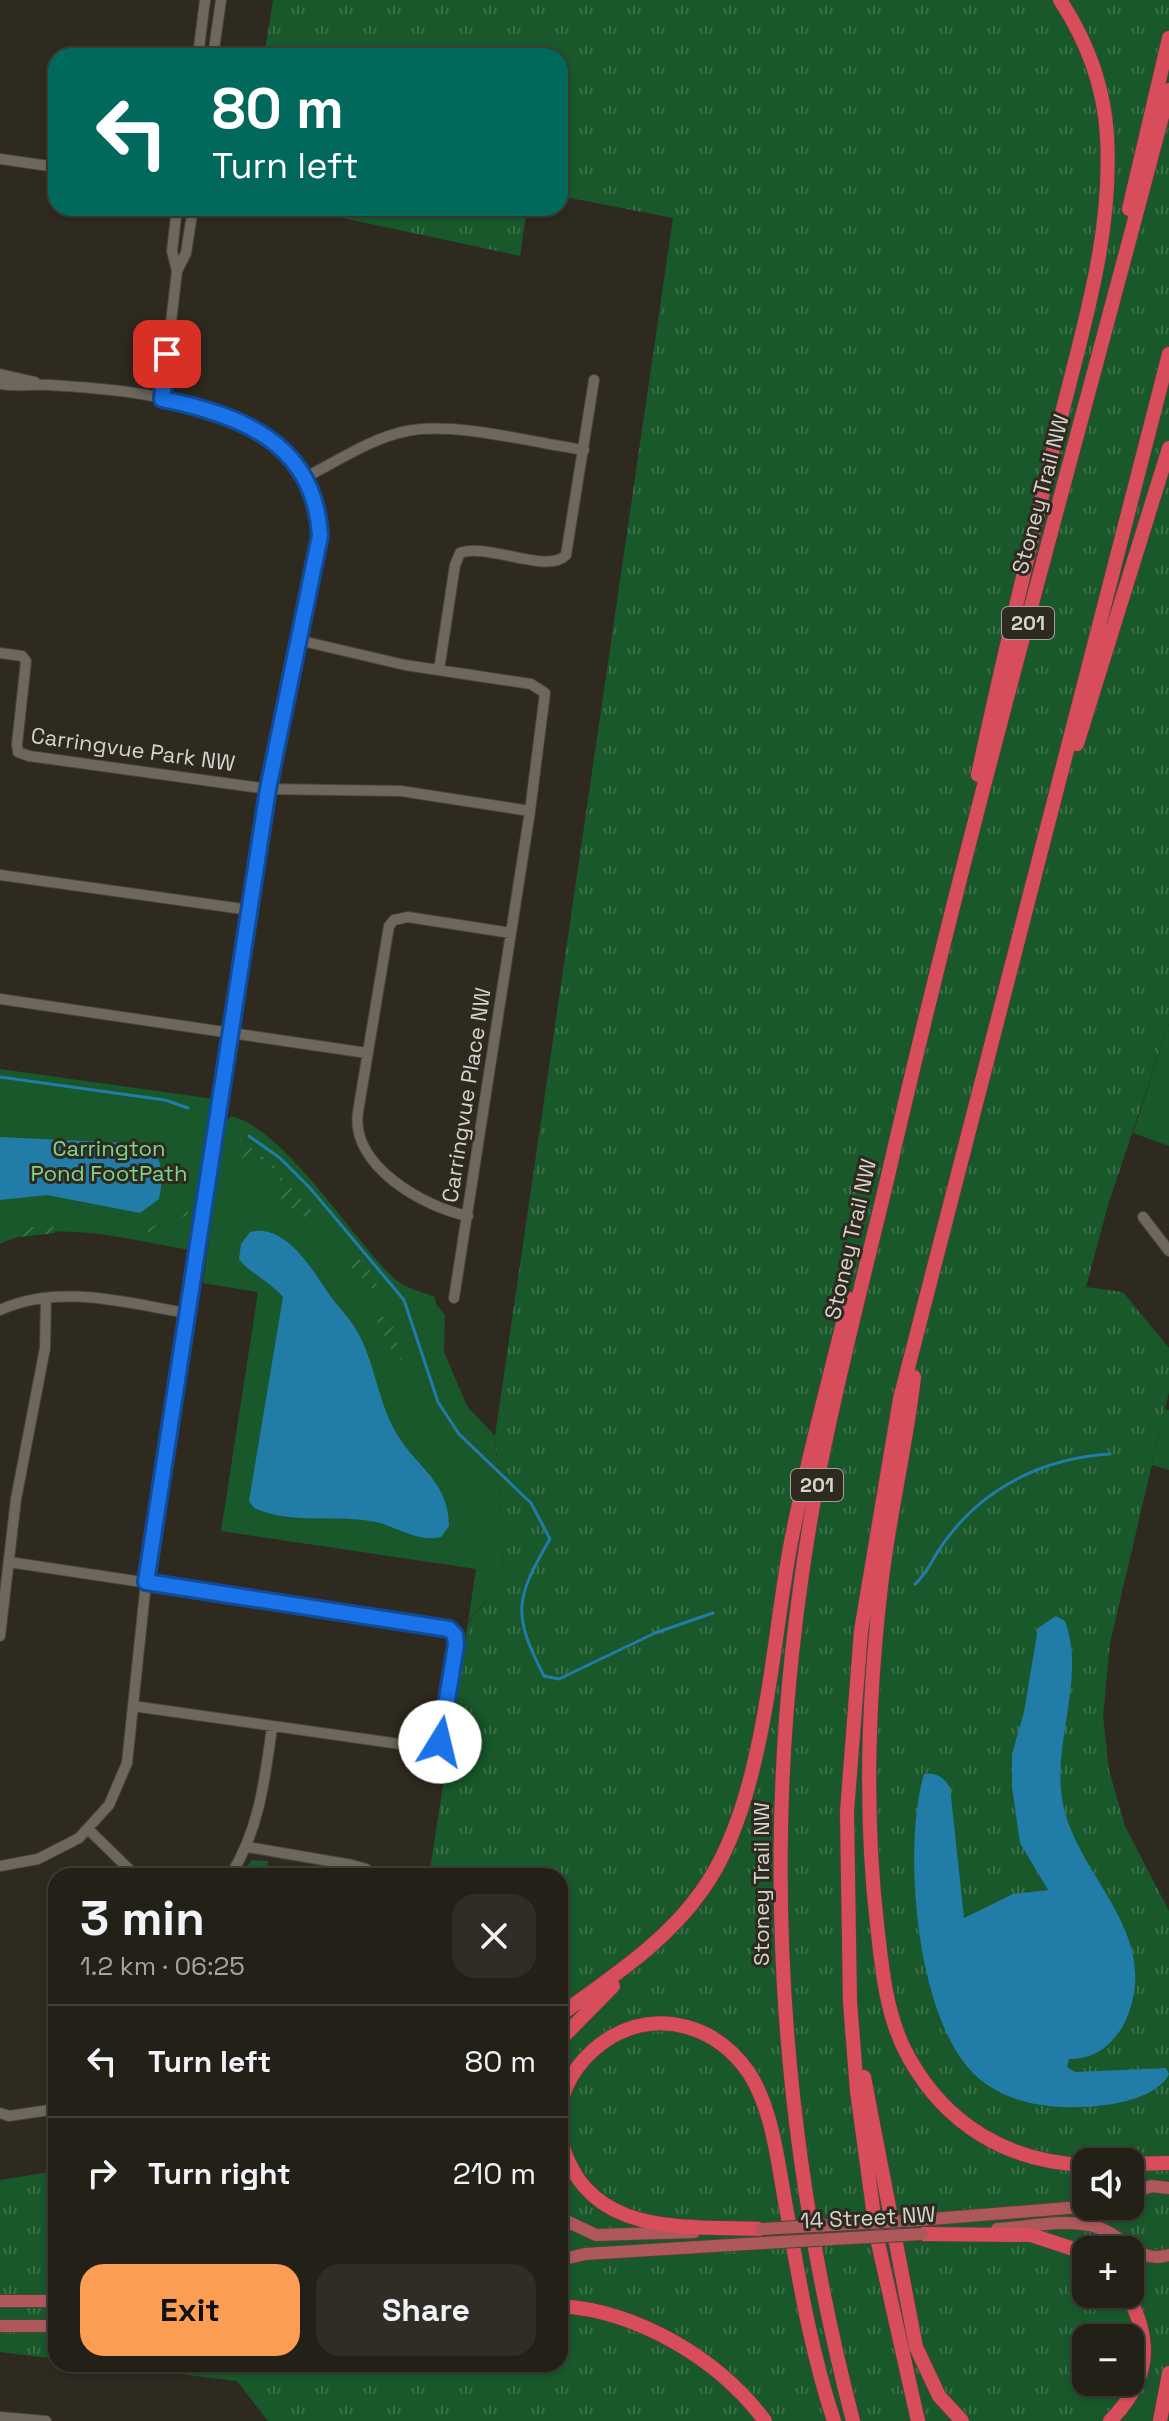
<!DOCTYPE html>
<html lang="en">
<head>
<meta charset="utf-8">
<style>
	body { margin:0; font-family:"Space Grotesk",sans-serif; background:#2f2d25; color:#f1f3f6; height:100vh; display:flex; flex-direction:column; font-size:30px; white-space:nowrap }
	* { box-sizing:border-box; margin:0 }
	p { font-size:26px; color:#a3a3a2 }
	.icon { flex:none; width:44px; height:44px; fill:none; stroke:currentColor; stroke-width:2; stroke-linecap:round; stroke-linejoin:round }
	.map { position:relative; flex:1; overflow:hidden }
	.side { position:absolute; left:48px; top:1868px; width:520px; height:504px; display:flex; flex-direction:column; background:#232018; border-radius:24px; box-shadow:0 2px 6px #0004,0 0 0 2px #403e37 }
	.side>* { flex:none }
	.hud { position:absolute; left:48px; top:48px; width:520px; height:168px; border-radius:24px; box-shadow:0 2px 6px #0004,0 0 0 2px #403e37; background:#00695c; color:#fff; overflow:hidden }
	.controls { position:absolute; left:1072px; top:2148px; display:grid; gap:16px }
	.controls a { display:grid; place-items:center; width:72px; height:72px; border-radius:16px; background:#232018; box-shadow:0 2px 6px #0004,0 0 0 2px #403e37; font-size:40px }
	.pin { position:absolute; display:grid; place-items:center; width:68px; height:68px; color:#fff; margin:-34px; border-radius:16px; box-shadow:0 4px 12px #0006 }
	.me { position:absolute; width:88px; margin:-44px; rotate:9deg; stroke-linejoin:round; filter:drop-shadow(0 0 6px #0008) }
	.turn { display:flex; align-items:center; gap:28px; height:168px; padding:0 32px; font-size:36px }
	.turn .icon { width:104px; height:104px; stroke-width:2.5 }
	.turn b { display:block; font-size:56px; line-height:68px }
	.round { display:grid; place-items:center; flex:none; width:84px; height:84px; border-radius:24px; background:#2f2d25 }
	.head { display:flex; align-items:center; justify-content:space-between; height:136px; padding:0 32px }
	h1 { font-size:48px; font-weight:700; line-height:60px }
	.action { display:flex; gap:16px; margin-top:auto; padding:16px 32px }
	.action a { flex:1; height:92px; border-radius:24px; background:#fc9d54; color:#111; font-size:32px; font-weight:700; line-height:92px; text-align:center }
	.action a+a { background:#2f2d25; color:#f1f3f6 }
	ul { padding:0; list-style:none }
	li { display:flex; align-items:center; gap:24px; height:112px; padding:0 32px; border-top:2px solid #403e37 }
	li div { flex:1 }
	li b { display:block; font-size:30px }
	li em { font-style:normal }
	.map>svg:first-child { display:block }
</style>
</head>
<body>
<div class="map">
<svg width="1169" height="2421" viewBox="0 0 1169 2421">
	<defs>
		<pattern id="grass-tufts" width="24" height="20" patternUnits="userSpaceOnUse" patternTransform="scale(2)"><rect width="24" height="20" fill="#19582a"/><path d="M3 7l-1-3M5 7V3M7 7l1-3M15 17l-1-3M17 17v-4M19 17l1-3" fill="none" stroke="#3a6f48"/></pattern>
		<pattern id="garden-furrows" width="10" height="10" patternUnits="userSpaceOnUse" patternTransform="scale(2)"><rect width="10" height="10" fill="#19582a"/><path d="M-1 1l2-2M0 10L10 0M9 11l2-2" fill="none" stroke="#3a6f48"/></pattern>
	</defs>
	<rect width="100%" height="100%" fill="#2f2a20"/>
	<path fill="url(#grass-tufts)" fill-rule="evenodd" d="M273,0H1169V1023L1108,1205L1086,1287L1123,1292L1169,1348V1392L1110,1643L1103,1716L1109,1770L1125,1826L1169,1911V2421H268L237,2381L97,2364H560V1876H429L468,1623L502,1581L503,1542L495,1436L673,218L560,196V56H264ZM1086,2162H1130V2206H1086ZM1086,2250H1130V2294H1086ZM1086,2338H1130V2382H1086Z
		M296,208H527L520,256Z
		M56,2171V2359L0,2352V2180Z"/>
	<path fill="#19582a" d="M1169,1023V1146L1133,1133Z
		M0,1069L214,1099L196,1229L190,1250C132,1241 55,1217 0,1244Z
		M231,1116C287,1130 353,1241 396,1280C405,1288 423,1292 435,1297L436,1304L445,1315L444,1352L467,1406L495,1436L503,1542L502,1581L468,1622L476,1569L221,1531L258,1292L203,1283L225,1122Z
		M1165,1409L1169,1410V1470L1152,1465Z
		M252,1860L268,1861L266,1876H240Z"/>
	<path fill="url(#garden-furrows)" d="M239,1138L275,1166L274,1170L258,1157L240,1163L245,1153Z
		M276,1171L316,1215L318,1221H308L294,1208H285L281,1199L286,1189L275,1174Z
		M178,1205L189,1207L187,1217L175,1216L162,1227L163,1237L148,1236V1229L169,1218Z
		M26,1227H54L55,1233L20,1237V1230Z
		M348,1257L359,1259L378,1279L374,1290L347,1263Z
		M378,1312L393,1326L402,1360L395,1357L376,1320Z"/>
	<path fill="#217ca7" d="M0,1137L148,1144C164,1159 163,1179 159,1199L140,1213L47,1195L0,1200Z
		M250,1232C285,1223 312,1269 327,1291C336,1305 349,1317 357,1331C373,1359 377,1393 391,1423C410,1465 449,1477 449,1526L441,1537C419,1543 397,1527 376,1522C336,1514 292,1525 254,1508L249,1501L283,1297C270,1282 247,1271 239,1259L241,1244Z
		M1056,1616L1065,1621C1086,1677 1053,1740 1062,1798C1073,1876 1169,1935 1123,2026C1109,2048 1094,2059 1069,2059L1067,2067L1075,2072L1166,2068L1169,2074C1161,2092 1131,2101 1113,2104C1067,2111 1011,2109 975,2075C916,2019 902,1848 924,1774C937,1773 943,1777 950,1787L964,1918L1013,1894L1048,1890L1020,1843L1012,1787V1754L1024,1712L1038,1628Z"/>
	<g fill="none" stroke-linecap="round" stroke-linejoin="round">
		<path stroke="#217ca7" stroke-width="3" d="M0,1077L165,1100L188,1108
			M249,1136L280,1158L310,1188L404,1300L438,1402L459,1434L531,1503L550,1539C515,1599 512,1614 544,1676L559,1679L655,1633L713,1613
			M915,1584C928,1573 933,1557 943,1544C982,1488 1043,1458 1110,1454"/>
		<g stroke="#49453c" stroke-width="12">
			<path id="minor" d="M198,56L205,0
				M213,56L221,0
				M0,159L56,167
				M177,271L172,251L177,208
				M0,374L35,382
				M0,384C16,387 33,384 49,385C150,391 314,405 320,536L268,789L146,1582L127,1763L109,1805L79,1838L38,1859L0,1866
				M162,399L177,271L186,253L193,208
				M306,477C338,461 371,438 407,431C453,421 535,443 584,450
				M298,640L405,665L531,684L545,693L530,811L454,1298
				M0,653L22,656L26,661L17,744L18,752L29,756L268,789L401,791L530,811
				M439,670L455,565L460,553C487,542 547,575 566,555L594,380
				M0,875L250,910
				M0,999L367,1053
				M468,1216C423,1207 350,1165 358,1112L389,926L394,920L408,917L511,933
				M1143,1217L1169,1251
				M0,1310C59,1283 126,1303 187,1313
				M9,1562L442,1627L455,1635L440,1742L435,1749L133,1706
				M0,1636L16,1499L45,1348L46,1298
				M89,1830L136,1876
				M248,1847L352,1865L366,1869L365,1876
				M230,1876C259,1831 265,1779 272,1727
				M0,2113L9,2116L56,2109
				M0,2417L46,2421"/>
		</g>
		<g stroke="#49453c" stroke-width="14">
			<path id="major" d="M1130,2195L1151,2186L1169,2188
				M560,2218L596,2235L694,2232
				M919,2220L1092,2206
				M997,2229C1029,2227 1066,2218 1097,2227C1124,2235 1138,2265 1169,2255
				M560,2260L585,2254L763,2243
				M0,2301H56
				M0,2326H56"/>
		</g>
		<g stroke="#49453c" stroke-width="16">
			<path id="highway" d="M1129,209L1169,38
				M1077,744L1169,448
				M978,775C1003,657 1032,539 1060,421C1083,328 1113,233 1107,136C1104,86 1087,41 1060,0
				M914,1377C906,1447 889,1516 881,1586C868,1698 864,1811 877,1924C882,1969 886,2017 909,2058C947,2126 1009,2162 1086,2165
				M560,2015C611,1977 664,1944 701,1892C765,1805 771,1647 791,1542C807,1460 829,1380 849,1299
				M560,2040L613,1986
				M864,2077L916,2347L939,2396L962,2421
				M560,2109C564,2079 585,2053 611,2037C660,2009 717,2026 749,2073C773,2110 778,2164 786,2207C799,2279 811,2352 834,2421
				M560,2137C585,2237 679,2226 761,2229
				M1130,2164L1169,2163
				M922,2234L1031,2235L1086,2253
				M560,2306C638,2311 719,2359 765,2421
				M853,2421C803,2228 777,2028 781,1828C783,1713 796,1597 817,1483C836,1382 863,1281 887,1180C971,814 1074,453 1169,90
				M918,2421L877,2238L857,2091L850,2002L847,1812L861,1631L900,1399L1169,354
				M1110,2421C1149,2381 1154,2343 1127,2294
				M1160,2421L1169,2373"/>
		</g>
		<use href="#minor" stroke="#6e685c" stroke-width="10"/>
		<use href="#major" stroke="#ae585b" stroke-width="12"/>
		<use href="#highway" stroke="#d84d5b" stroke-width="14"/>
		<g stroke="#49453c" stroke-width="14" stroke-linecap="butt">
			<path id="major-bridge" d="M761,2229L919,2220
				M763,2243L922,2234"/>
		</g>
		<use href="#major-bridge" stroke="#ae585b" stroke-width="12"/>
	</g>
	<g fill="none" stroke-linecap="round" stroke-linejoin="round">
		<g stroke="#114b97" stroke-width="20">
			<path id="route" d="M167,354L162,399C241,415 315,443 320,536L268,789L146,1582L449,1629L455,1635L456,1645L440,1742"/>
		</g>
		<use href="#route" stroke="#1a73e8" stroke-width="14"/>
	</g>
	<g text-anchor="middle" stroke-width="6" stroke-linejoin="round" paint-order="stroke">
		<g fill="#2f2a20" stroke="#a5a099" stroke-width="2">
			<rect x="1002" y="607" width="52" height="32" rx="6"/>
			<rect x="791" y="1469" width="52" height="32" rx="6"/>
		</g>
		<g font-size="20" font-weight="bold" fill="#d7d3cd">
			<text x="1028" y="630">201</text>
			<text x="817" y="1492">201</text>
		</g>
		<g font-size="22" fill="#d7d3cd" stroke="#2f2a20">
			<text transform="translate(1040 494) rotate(-75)" y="8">Stoney Trail NW</text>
			<text transform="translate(133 749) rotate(8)" y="8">Carringvue Park NW</text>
			<text transform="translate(466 1095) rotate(-81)" y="8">Carringvue Place NW</text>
			<text transform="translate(850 1239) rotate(-77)" y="8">Stoney Trail NW</text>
			<text transform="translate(761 1884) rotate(-90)" y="8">Stoney Trail NW</text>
			<text transform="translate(868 2217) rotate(-3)" y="8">14 Street NW</text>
		</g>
		<g font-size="22" fill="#7cd78e" stroke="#2f2a20">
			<text x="109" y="1156">Carrington<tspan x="109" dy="25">Pond FootPath</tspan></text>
		</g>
	</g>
</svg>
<div class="controls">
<a><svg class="icon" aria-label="sound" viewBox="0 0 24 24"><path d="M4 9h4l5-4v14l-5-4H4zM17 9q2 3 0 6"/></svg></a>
<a>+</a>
<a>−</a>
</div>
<div class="pin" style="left:167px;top:354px;background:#d93025"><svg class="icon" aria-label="arrive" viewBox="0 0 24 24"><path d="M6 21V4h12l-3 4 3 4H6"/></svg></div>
<svg class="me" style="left:440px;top:1742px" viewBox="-20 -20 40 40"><circle r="19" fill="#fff"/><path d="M0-13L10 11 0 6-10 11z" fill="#1a73e8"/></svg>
<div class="hud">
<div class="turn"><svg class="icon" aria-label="left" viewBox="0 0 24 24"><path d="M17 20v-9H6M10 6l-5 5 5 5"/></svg><div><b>80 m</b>Turn left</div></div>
</div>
<section class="side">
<div class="head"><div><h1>3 min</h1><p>1.2 km · 06:25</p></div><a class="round"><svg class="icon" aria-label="close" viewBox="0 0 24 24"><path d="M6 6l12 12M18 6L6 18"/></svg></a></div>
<ul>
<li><svg class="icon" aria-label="left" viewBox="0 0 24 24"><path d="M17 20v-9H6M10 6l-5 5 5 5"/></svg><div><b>Turn left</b></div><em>80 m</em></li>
<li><svg class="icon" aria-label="right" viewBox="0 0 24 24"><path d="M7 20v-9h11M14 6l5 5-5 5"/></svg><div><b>Turn right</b></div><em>210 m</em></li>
</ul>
<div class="action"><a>Exit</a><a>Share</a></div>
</section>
</div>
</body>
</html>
